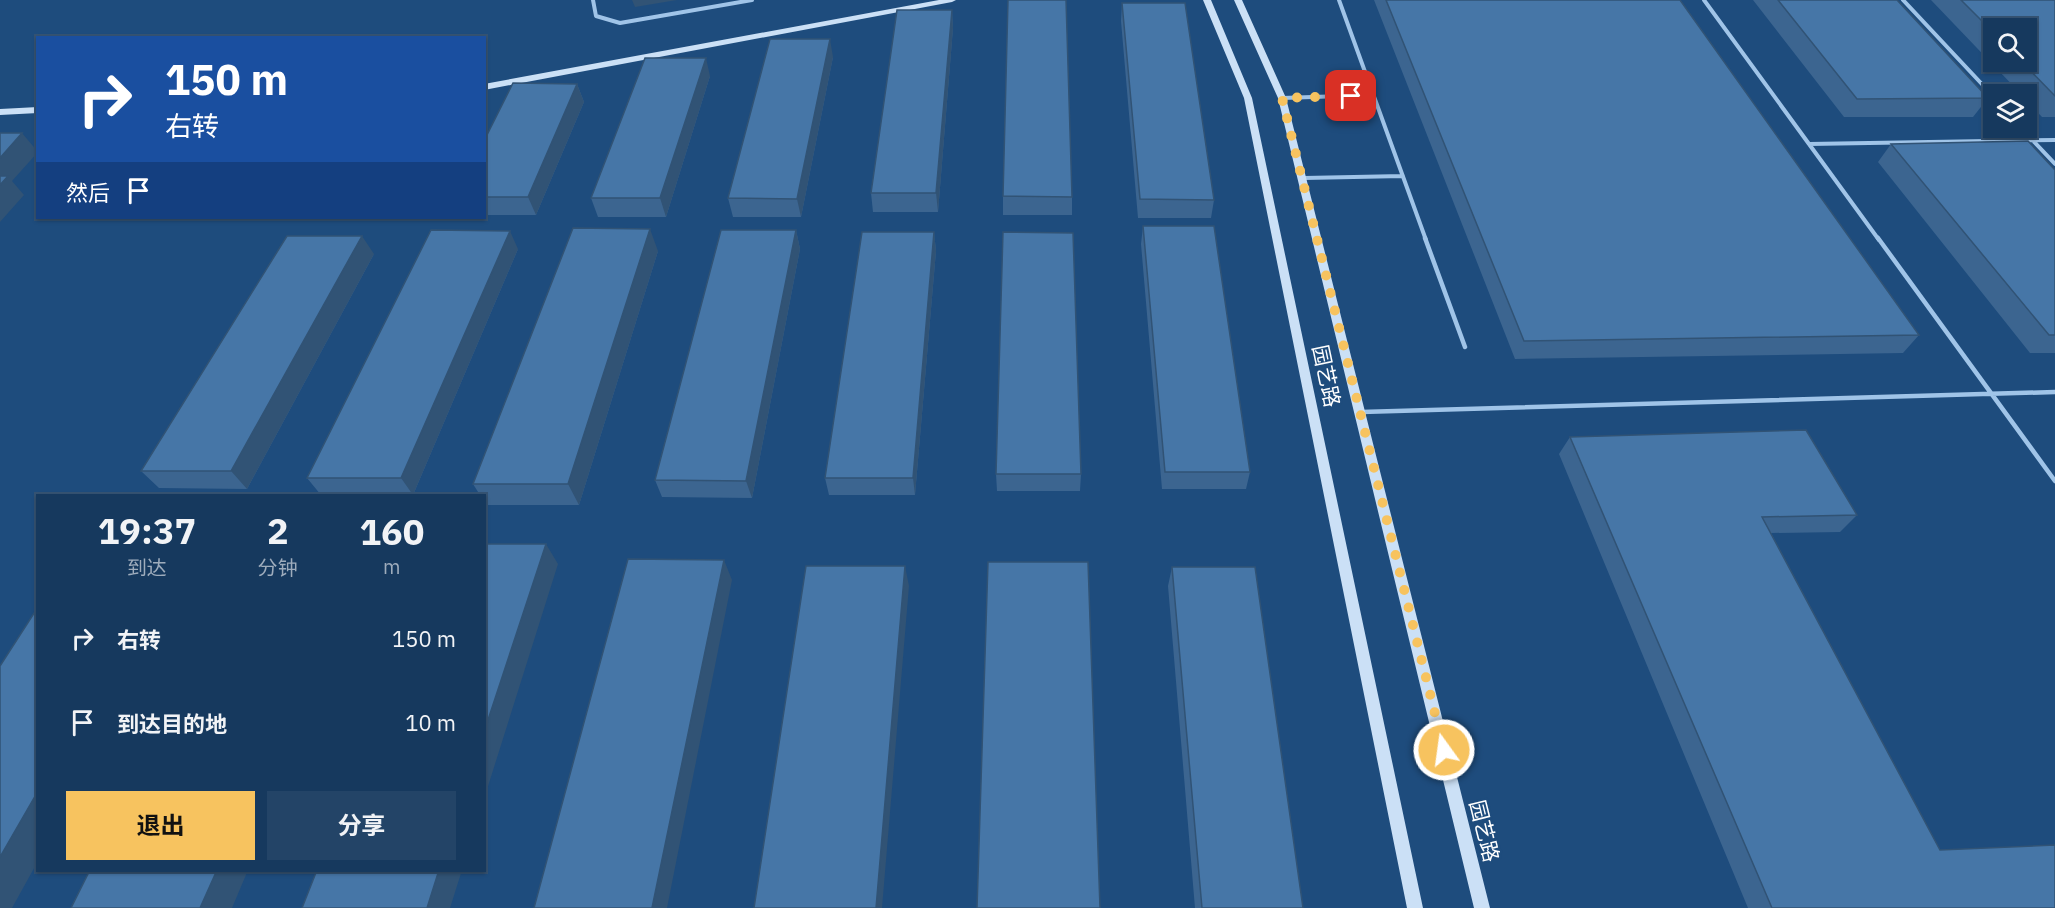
<!DOCTYPE html>
<html lang="zh">
<head>
<meta charset="utf-8">
<style>
	body { margin:0; font-family:"IBM Plex Sans","Noto Sans SC",sans-serif; background:#234467; color:#f1f3f6; height:100vh; display:flex; flex-direction:column; font-size:22px; white-space:nowrap }
	* { box-sizing:border-box; margin:0 }
	p { font-size:20px; color:#9eacbc }
	.icon { flex:none; width:33px; height:33px; fill:none; stroke:currentColor; stroke-width:2; stroke-linecap:round; stroke-linejoin:round }
	.map { position:relative; flex:1; overflow:hidden }
	.drawer { position:absolute; left:36px; top:494px; width:450px; height:378px; display:flex; flex-direction:column; background:#16395e; border-radius:0px; box-shadow:0 2px 4px #0004,0 0 0 2px #355373 }
	.drawer>* { flex:none }
	.guide { position:absolute; left:36px; top:36px; width:450px; height:183px; border-radius:0px; box-shadow:0 2px 4px #0004,0 0 0 2px #355373; background:#1a4fa0; color:#fff; overflow:hidden }
	.buttons { position:absolute; left:1983px; top:18px; display:grid; gap:12px }
	.buttons a { display:grid; place-items:center; width:54px; height:54px; border-radius:0px; background:#16395e; box-shadow:0 2px 4px #0004,0 0 0 2px #355373; font-size:30px }
	.pin { position:absolute; display:grid; place-items:center; width:51px; height:51px; color:#fff; margin:-26px; border-radius:12px; box-shadow:0 3px 9px #0006 }
	.me { position:absolute; width:66px; margin:-33px; rotate:346deg; stroke-linejoin:round; filter:drop-shadow(0 0 4px #0008) }
	.turn { display:flex; align-items:center; gap:21px; height:126px; padding:0 30px; font-size:27px }
	.turn .icon { width:78px; height:78px; stroke-width:2.5 }
	.turn b { display:block; font-size:42px; line-height:51px }
	.then { display:flex; align-items:center; height:57px; padding:0 30px; background:#0003; gap:12px; font-size:22px }
	.eta { display:flex; justify-content:space-evenly; align-items:center; height:102px; text-align:center }
	.eta b { font-size:36px; font-weight:700; line-height:42px }
	.button { display:flex; gap:12px; margin-top:auto; padding:12px 30px }
	.button a { flex:1; height:69px; border-radius:0px; background:#f7c35f; color:#111; font-size:24px; font-weight:700; line-height:69px; text-align:center }
	.button a+a { background:#234467; color:#f1f3f6 }
	ul { padding:0; list-style:none }
	li { display:flex; align-items:center; gap:18px; height:84px; padding:0 30px }
	li div { flex:1 }
	li b { display:block; font-size:22px }
	li em { font-style:normal }
	.map>svg:first-child { display:block }
</style>
</head>
<body>
<div class="map">
<svg width="2055" height="908" viewBox="0 0 2055 908">
	<rect width="100%" height="100%" fill="#1e4c7d"/>
	<g fill="none" stroke-linecap="round" stroke-linejoin="round">
		<path stroke="#a0c4e8" stroke-width="4" d="M593,0L596,16L620,23L752,0
			M1339,0L1426,240
			M1704,0L1879,240
			M1903,0L1994,97
			M1282,98L1373,95
			M2021,128L2055,164
			M1809,144L2055,140
			M1304,178L1403,176"/>
		<path stroke="#a0c4e8" stroke-width="4.5" d="M1425,238L1465,347
			M1878,238L2055,481
			M1361,412L2055,392"/>
		<path fill="#cbe0f6" fill-rule="evenodd" d="M939,0H956L952,2L484,90V84Z
			M1203,0H1211L1252,98L1423,908H1407L1244,98Z
			M1234,0H1242L1286,98L1490,908H1474L1278,98Z
			M38,107V113L0,115V109Z"/>
	</g>
	<path fill="#3c6590" fill-rule="evenodd" d="M1374,0H1680L1919,335L1903,353L1515,359Z
		M1753,0H1897L1988,98L1973,117H1844Z
		M1931,0H2055V117H2042L2026,100V94H2021ZM1994,28L2026,62H1994Z
		M1122,3L1214,200L1211,218H1138L1121,21Z
		M952,10L953,28L938,212H873L871,193Z
		M833,57L801,217H733L728,198Z
		M710,76L666,217H598L591,198Z
		M577,84L584,102L536,215H484V141Z
		M1891,144L2055,170V353H2030L1878,162Z
		M1003,196L1072,197V215H1003Z
		M1143,226L1250,472L1246,489H1162L1141,244Z
		M796,230L800,249L752,498L662,497L655,480Z
		M934,232L936,251L915,495H829L825,478Z
		M518,249L413,495H321L307,478Z
		M658,251L579,505H487L484,501V495H480L473,484Z
		M374,254L247,489L159,488L141,471Z
		M1570,437L1857,515L1840,532L1771,533L1940,850L2055,908H1748L1559,454Z
		M996,474H1081L1080,491H997Z
		M1172,567L1303,908H1195L1168,586Z"/>
	<path fill="#315375" d="M632,0H677L635,7Z
		M952,10L953,28L938,212L936,193Z
		M830,39L833,57L801,217L797,199Z
		M706,58L710,76L666,217L660,198Z
		M577,84L584,102L536,215L528,197Z
		M22,133L38,152L12,181L24,195L0,222V158Z
		M650,229L658,251L579,505L568,484Z
		M796,230L800,249L752,498L746,481Z
		M510,231L518,249L413,495L401,478Z
		M934,232L936,251L915,495L913,478Z
		M362,236L374,254L247,489L231,471Z
		M546,544L558,564L484,799V732Z
		M724,560L732,580L667,908H652Z
		M905,566L909,586L882,908H876Z
		M38,791V861L12,908H0V857Z
		M217,870H248L232,908H200Z
		M439,870H462L450,908H427Z"/>
	<path fill="#4676a7" stroke="#315375" stroke-width="1.5" d="M1008,0H1066L1072,197L1003,196Z
		M1386,0H1680L1919,335L1524,341Z
		M1778,0H1897L1988,98L1857,99Z
		M1961,0H2055V96L2022,62H2026V28H1994V33Z
		M1122,3H1185L1214,200L1140,199Z
		M897,10H952L936,193H871Z
		M770,39H830L797,199L728,198Z
		M645,58H706L660,198H591Z
		M513,83L577,84L528,197H484V141Z
		M0,133H22L0,158Z
		M2028,141L2055,170V335H2049L1891,144Z
		M0,176H8L0,185Z
		M1143,226H1214L1250,472H1165Z
		M573,228L650,229L568,484H473Z
		M431,230L510,231L401,478H307Z
		M721,230H796L746,481L655,480Z
		M862,232H934L913,478H825Z
		M1003,232L1073,233L1081,474H996Z
		M287,236H362L231,471H141Z
		M1806,430L1857,515L1762,517L1940,850L2055,845V908H1772L1570,437Z
		M484,544H546L484,732Z
		M628,559L724,560L652,908H534Z
		M988,562H1088L1100,908H977Z
		M806,566H905L876,908H754Z
		M1172,567H1255L1303,908H1202Z
		M38,607V791L0,857V666Z
		M90,870H217L200,908H71Z
		M317,870H439L427,908H302Z"/>
	<g fill="none" stroke-linecap="round" stroke-linejoin="round">
		<path stroke="#f7c35f" stroke-width="10" stroke-dasharray="0 18" d="M1351,96L1282,98L1444,750"/>
	</g>
	<g text-anchor="middle" stroke-width="4.5" stroke-linejoin="round" paint-order="stroke">
		<g font-size="21" fill="#fff" stroke="#1e4c7d">
			<text transform="translate(1326 376) rotate(78)" y="7">园艺路</text>
			<text transform="translate(1484 831) rotate(76)" y="7">园艺路</text>
		</g>
	</g>
</svg>
<div class="buttons">
<a><svg class="icon" aria-label="search" viewBox="0 0 24 24"><circle cx="10" cy="10" r="6"/><path d="M15 15l6 6"/></svg></a>
<a><svg class="icon" aria-label="layers" viewBox="0 0 24 24"><path d="M12 4l9 5-9 5-9-5zM3 14l9 5 9-5"/></svg></a>
</div>
<div class="pin" style="left:1351px;top:96px;background:#d93025"><svg class="icon" aria-label="arrive" viewBox="0 0 24 24"><path d="M6 21V4h12l-3 4 3 4H6"/></svg></div>
<svg class="me" style="left:1444px;top:750px" viewBox="-20 -20 40 40"><circle r="17" fill="#f7c35f" stroke="#fff" stroke-width="3"/><path d="M0-11L8 9 0 5-8 9z" fill="#fff"/></svg>
<div class="guide">
<div class="turn"><svg class="icon" aria-label="right" viewBox="0 0 24 24"><path d="M7 20v-9h11M14 6l5 5-5 5"/></svg><div><b>150 m</b>右转</div></div>
<div class="then">然后<svg class="icon" aria-label="arrive" viewBox="0 0 24 24"><path d="M6 21V4h12l-3 4 3 4H6"/></svg></div>
</div>
<section class="drawer">
<div class="eta">
<div><b>19:37</b><p>到达</p></div>
<div><b>2</b><p>分钟</p></div>
<div><b>160</b><p>m</p></div>
</div>
<ul>
<li><svg class="icon" aria-label="right" viewBox="0 0 24 24"><path d="M7 20v-9h11M14 6l5 5-5 5"/></svg><div><b>右转</b></div><em>150 m</em></li>
<li><svg class="icon" aria-label="arrive" viewBox="0 0 24 24"><path d="M6 21V4h12l-3 4 3 4H6"/></svg><div><b>到达目的地</b></div><em>10 m</em></li>
</ul>
<div class="button"><a>退出</a><a>分享</a></div>
</section>
</div>
</body>
</html>
